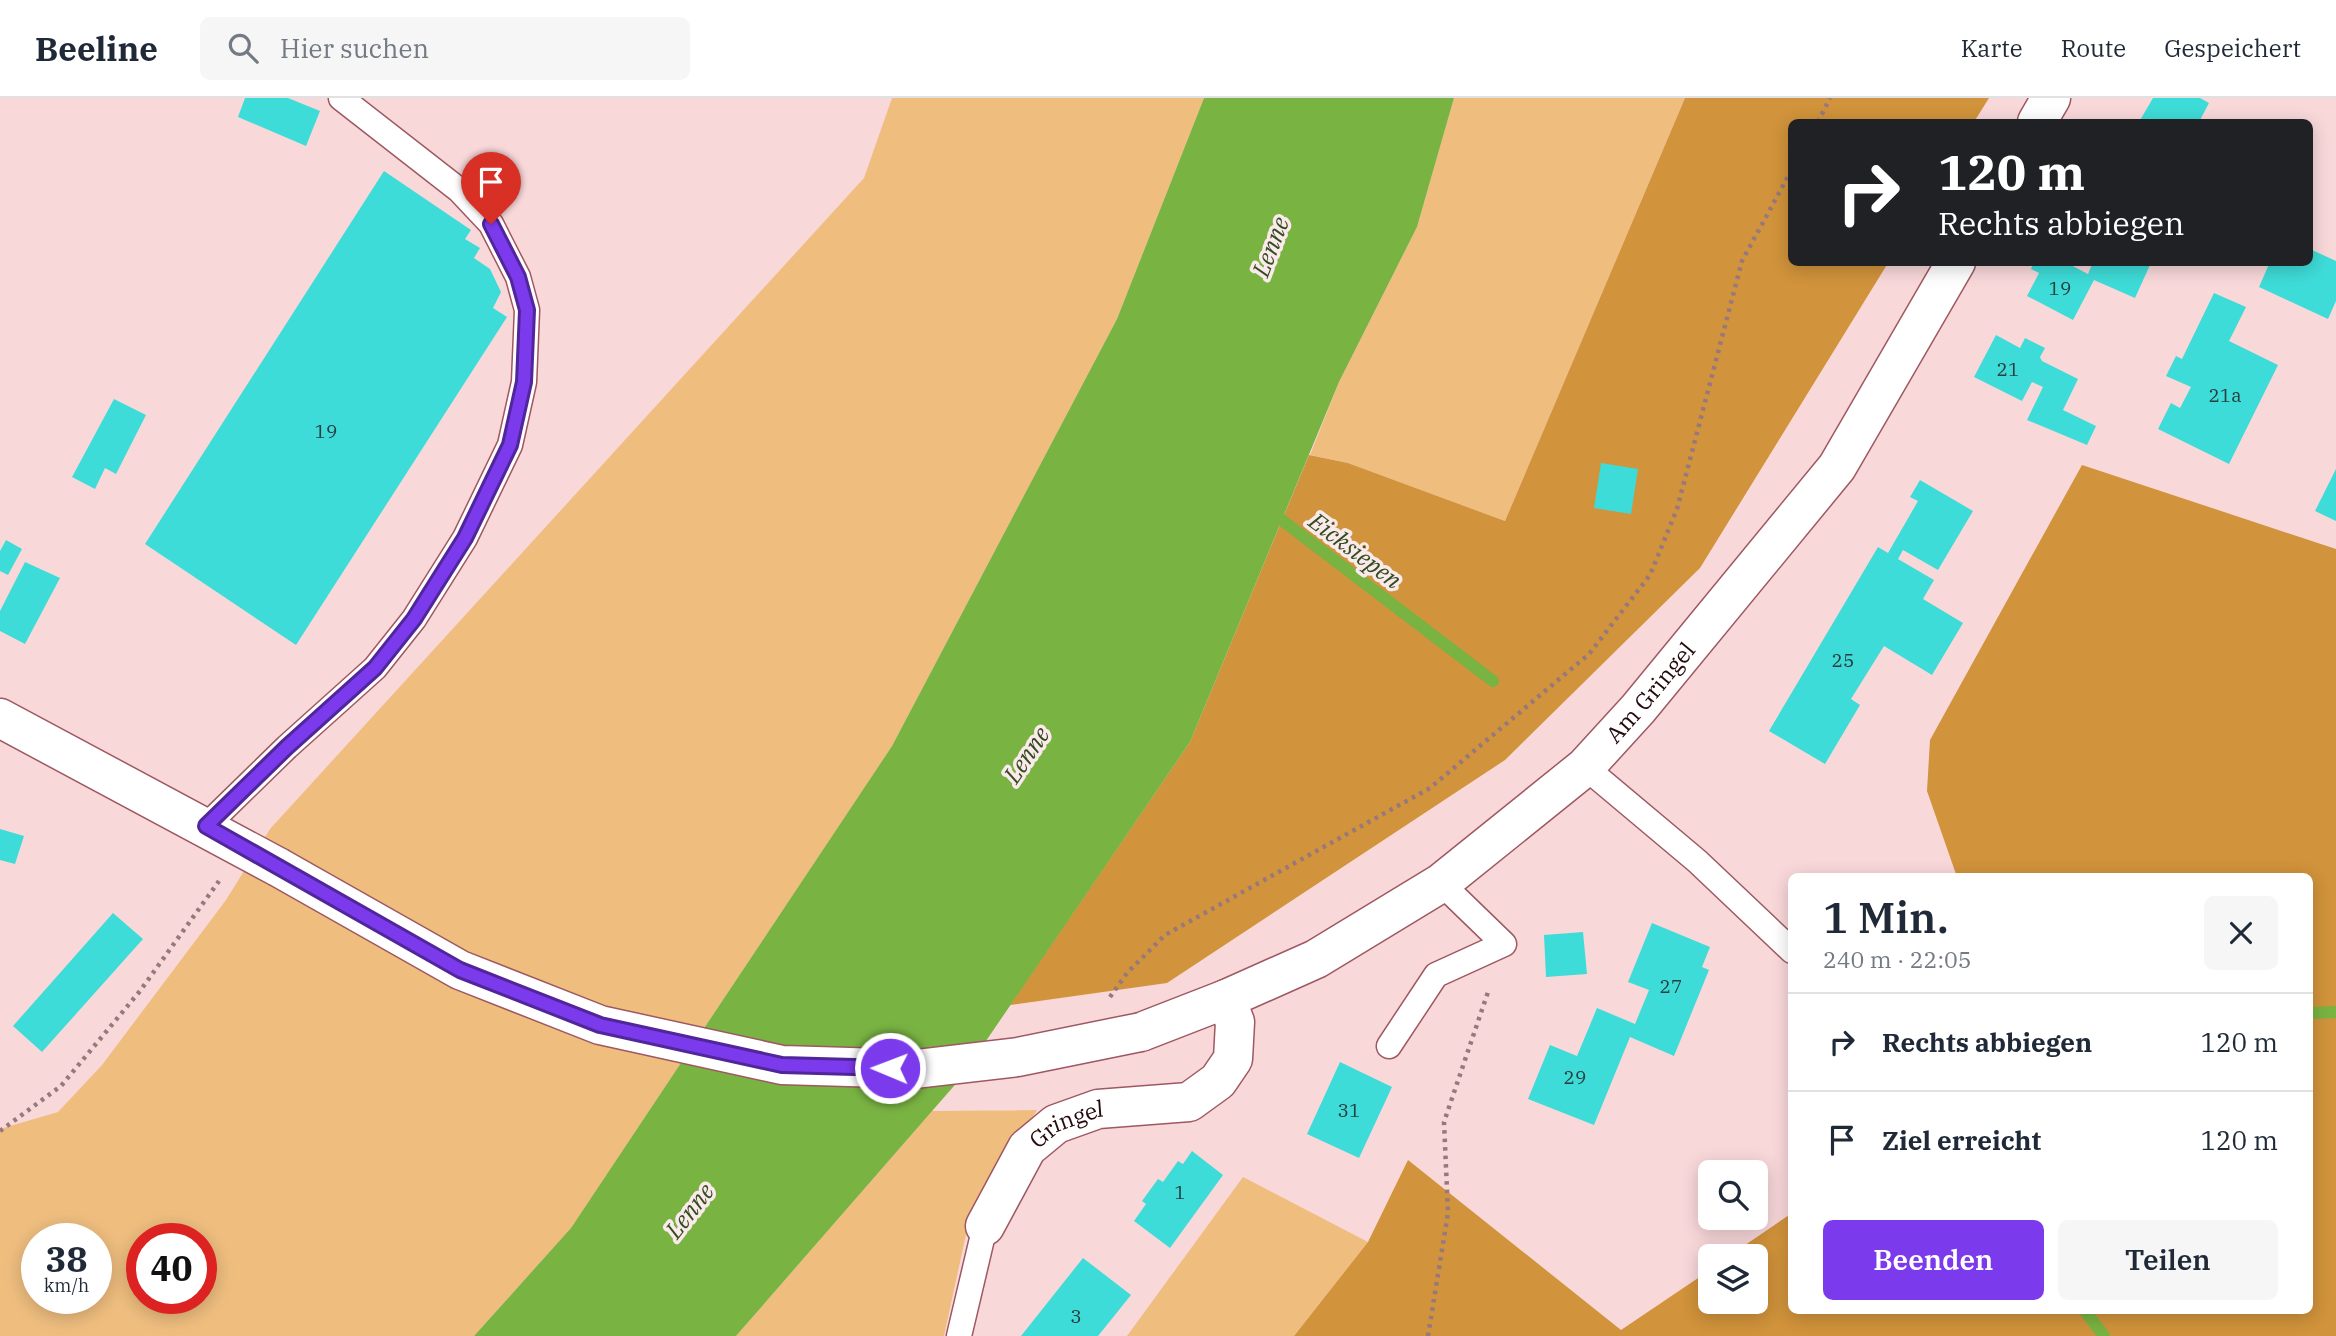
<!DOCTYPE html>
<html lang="de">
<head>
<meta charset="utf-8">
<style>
	body { margin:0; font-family:"IBM Plex Serif",serif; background:#f6f6f7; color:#1f2937; height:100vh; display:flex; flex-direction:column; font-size:26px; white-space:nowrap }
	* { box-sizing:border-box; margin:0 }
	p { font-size:23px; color:#747a83 }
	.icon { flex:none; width:38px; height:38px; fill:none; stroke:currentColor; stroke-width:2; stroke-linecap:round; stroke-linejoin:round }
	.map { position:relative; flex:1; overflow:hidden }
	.panel { position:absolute; left:1788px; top:775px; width:525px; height:441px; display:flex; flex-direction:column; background:#fff; border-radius:10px; box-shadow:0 4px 18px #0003 }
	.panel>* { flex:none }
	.hud { position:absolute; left:1788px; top:21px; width:525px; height:147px; border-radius:10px; box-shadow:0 4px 18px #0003; background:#202124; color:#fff; overflow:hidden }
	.tools { position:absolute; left:1698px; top:1062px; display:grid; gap:14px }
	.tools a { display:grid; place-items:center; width:70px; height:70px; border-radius:10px; background:#fff; box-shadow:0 4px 18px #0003; font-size:35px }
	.speed { position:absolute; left:21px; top:1125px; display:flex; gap:14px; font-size:35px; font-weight:700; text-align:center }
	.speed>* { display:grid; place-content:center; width:91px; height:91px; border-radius:50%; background:#fff; box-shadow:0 4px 18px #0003; line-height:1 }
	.speed small { font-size:18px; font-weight:400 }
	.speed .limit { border:10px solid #d22; background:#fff; color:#111 }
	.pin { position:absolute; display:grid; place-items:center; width:60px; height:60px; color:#fff; margin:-72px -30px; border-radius:50% 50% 50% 0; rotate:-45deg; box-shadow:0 0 7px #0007 }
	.pin .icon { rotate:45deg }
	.me { position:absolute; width:77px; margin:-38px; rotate:271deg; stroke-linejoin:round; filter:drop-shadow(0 0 5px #0008) }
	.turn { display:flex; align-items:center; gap:24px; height:147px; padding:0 35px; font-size:32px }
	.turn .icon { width:91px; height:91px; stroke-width:2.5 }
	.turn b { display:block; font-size:49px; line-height:60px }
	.round { display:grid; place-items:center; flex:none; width:74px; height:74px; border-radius:10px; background:#f6f6f7 }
	.headline { display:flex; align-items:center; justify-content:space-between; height:119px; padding:0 35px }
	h1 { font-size:42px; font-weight:600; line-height:52px }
	.action { display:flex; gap:14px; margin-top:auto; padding:14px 35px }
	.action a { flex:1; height:80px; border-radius:10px; background:#7c3aed; color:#fff; font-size:28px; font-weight:600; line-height:80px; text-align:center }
	.action a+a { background:#f6f6f7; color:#1f2937 }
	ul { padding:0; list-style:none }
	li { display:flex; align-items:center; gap:21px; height:98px; padding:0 35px; border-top:2px solid #e0e1e3 }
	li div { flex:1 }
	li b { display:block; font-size:26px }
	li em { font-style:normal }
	header { display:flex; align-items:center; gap:42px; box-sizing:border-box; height:98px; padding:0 35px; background:#fff; border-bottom:2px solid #e0e1e3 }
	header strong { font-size:33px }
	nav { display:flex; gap:38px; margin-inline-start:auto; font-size:24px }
	.search { width:490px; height:63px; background:#f6f6f7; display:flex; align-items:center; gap:18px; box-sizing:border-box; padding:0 24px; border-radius:10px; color:#747a83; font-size:26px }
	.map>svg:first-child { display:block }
</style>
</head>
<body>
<header>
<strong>Beeline</strong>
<div class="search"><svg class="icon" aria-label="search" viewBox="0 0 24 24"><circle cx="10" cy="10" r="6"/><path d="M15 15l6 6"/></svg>Hier suchen</div>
<nav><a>Karte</a><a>Route</a><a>Gespeichert</a></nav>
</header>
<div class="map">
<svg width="2336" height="1238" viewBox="0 0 2336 1238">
	<rect width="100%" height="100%" fill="#f9d8da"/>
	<path fill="#efbe7f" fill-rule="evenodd" d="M892,0H1204L1117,221L892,648L571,1130L474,1238H0V1031L58,1014L102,967L226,802L270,731L864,80ZM37,1141H96V1200H37ZM142,1141H201V1200H142Z
		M1454,0H1685L1505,423L1348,365L1310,357L1339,284L1417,129Z
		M1037,1012L969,1123L944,1238H736L932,1013Z
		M1243,1079L1368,1144L1294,1238H1127Z"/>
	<path fill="#d1933b" d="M1685,0H1989L1974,24H1792V164L1888,165L1700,470L1505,662L1167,885L1010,907L1190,644L1309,357L1348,365L1505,423Z
		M2082,367L2336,451V1238H1294L1368,1144L1408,1062L1621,1232L1710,1172V1204H1755V1158H1729L1792,1115V1213H2310V779H1957L1927,693L1930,642Z"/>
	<path fill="#79b342" d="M1204,0H1454L1417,129L1339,284L1190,644L960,981L736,1238H474L571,1130L892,648L1117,221Z"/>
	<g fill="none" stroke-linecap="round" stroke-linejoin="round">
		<path stroke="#79b342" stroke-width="12" d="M1270,413L1493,583
			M2310,915L2336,914
			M2085,1213L2104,1238"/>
	</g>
	<path fill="#3edcd8" d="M245,0H288L320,13L306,48L238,19Z
		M2153,0H2200L2209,5L2199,24H2139Z
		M384,73L471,132L465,141L480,150L474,160L490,171L501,194L493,210L507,219L296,547L145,446Z
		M2310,151L2336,163V203L2328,221L2259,189L2270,164H2310Z
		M2034,164H2065L2088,176L2093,164L2150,167L2135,200L2094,182L2073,222L2027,198L2039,175L2031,171Z
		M2214,195L2246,209L2229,243L2278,267L2229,366L2158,331L2171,305L2180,310L2191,289L2166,278L2176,258L2182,261Z
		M1996,237L2020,250L2025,240L2045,250L2040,259L2042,263L2078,281L2063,312L2096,328L2087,347L2027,322L2043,289L2032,284L2022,303L1974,279Z
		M114,301L146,317L116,376L105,370L95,391L72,379Z
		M1601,365L1638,371L1631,416L1594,410Z
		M2336,371V423L2315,413Z
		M1920,382L1973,413L1938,472L1903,452L1898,461L1934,482L1923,501L1963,525L1932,577L1884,548L1851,601L1860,607L1825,666L1769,633L1878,449L1888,455L1918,403L1910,399Z
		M6,442L22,451L8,477L0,473V453Z
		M25,464L60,480L25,546L0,533V513Z
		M0,731L24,738L15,766L0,762Z
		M113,815L143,841L42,954L13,928Z
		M1652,825L1710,849L1702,869L1709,872L1674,958L1630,939L1594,1027L1528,1001L1550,947L1577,958L1597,910L1635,926L1649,892L1628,884Z
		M1583,834L1587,876L1546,879L1544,837Z
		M1340,964L1392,989L1359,1060L1307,1036Z
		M1192,1053L1223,1077L1170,1150L1134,1123L1146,1106L1142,1103L1158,1081L1163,1084L1178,1063L1183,1066Z
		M1083,1160L1131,1197L1098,1238H1021Z"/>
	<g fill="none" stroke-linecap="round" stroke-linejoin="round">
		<g stroke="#9e5861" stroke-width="27">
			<path id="lane" d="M1585,669L1697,763L1792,853
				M206,728L287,649L375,570L414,521L465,440L510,347L524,284L527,212L518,179L491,126L459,92L341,0
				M1389,948L1436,877L1504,846L1441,785
				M959,1238L985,1128"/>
		</g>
		<g stroke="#9e5861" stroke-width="41">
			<g id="street">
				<path id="s1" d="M985,1128L1027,1050L1056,1026L1098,1011L1189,1004L1218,983L1233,961L1235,924L1226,901"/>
			</g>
		</g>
		<g stroke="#9e5861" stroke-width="41">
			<g id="secondary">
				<path d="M2037,24L2051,0"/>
				<path d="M0,620L278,769"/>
				<path id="s2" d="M1141,934L1226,901L1316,861L1441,785L1585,669L1638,611L1837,369L1956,164"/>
			</g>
		</g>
		<path stroke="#97787c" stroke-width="4.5" stroke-dasharray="3.5 5" stroke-linecap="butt" d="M1818,24L1830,0
			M1110,899L1127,875L1165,837L1430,690L1589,556L1650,477L1677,411L1742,163L1792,71
			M0,1033L61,988L140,893L219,783
			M1428,1238L1448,1115L1444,1024L1489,891"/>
		<use href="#lane" stroke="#fff" stroke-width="24"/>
		<use href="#street" stroke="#fff" stroke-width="38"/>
		<use href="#secondary" stroke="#fff" stroke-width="38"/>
		<g stroke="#9e5861" stroke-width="41" stroke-linecap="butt">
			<path id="secondary-bridge" d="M278,769L460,872L600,927L782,967L916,971L1018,959L1141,934"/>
		</g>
		<use href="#secondary-bridge" stroke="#fff" stroke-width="38"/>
	</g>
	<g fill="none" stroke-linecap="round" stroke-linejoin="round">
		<g stroke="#51269a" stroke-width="18">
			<path id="route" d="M491,126L518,179L527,212L524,284L510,347L465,440L414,521L375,570L287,649L206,728L460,872L600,927L782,967L890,970"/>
		</g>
		<use href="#route" stroke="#7c3aed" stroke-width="12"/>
	</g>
	<g text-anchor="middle" stroke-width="7" stroke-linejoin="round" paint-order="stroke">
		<g font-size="19" fill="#2a3e40">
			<text x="2060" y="197">19</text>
			<text x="2008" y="278">21</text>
			<text x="2225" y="304">21a</text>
			<text x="326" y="340">19</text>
			<text x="1843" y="569">25</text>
			<text x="1671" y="895">27</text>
			<text x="1575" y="986">29</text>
			<text x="1349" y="1019">31</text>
			<text x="1180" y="1101">1</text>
			<text x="1076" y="1225">3</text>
		</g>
		<g font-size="23" fill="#24090e" stroke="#faeaeb">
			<text dy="8" stroke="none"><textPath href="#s2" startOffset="620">Am Gringel</textPath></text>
			<text dy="8" stroke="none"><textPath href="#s1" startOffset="136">Gringel</textPath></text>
		</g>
		<g font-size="24" font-style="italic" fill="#334c1f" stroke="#faeaeb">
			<text transform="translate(1271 149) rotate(-69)" y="8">Lenne</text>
			<text transform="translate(1355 453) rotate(37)" y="8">Eicksiepen</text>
			<text transform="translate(1027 657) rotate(-56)" y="8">Lenne</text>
			<text transform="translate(690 1113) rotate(-52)" y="8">Lenne</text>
		</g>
	</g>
</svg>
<div class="tools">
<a><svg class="icon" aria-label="search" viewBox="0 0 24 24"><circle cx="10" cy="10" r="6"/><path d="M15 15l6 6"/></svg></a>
<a><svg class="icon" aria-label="layers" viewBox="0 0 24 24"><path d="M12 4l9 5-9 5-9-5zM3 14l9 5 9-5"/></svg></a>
</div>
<div class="speed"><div>38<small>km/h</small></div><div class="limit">40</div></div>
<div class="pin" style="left:491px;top:126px;background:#d93025"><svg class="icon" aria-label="arrive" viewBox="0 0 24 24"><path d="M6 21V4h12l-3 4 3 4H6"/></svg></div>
<svg class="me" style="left:890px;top:970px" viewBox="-20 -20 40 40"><circle r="17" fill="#7c3aed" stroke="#fff" stroke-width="3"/><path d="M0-11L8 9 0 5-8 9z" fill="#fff"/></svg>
<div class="hud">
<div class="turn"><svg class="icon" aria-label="right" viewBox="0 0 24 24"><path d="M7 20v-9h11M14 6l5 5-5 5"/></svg><div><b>120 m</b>Rechts abbiegen</div></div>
</div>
<section class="panel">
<div class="headline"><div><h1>1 Min.</h1><p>240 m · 22:05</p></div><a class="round"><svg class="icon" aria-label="close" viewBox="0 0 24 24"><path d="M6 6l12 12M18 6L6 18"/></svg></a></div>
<ul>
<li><svg class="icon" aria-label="right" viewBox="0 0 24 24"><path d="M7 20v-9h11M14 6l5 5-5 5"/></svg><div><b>Rechts abbiegen</b></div><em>120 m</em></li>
<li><svg class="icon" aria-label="arrive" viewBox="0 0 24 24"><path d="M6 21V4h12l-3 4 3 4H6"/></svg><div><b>Ziel erreicht</b></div><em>120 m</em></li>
</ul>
<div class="action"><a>Beenden</a><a>Teilen</a></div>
</section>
</div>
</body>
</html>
